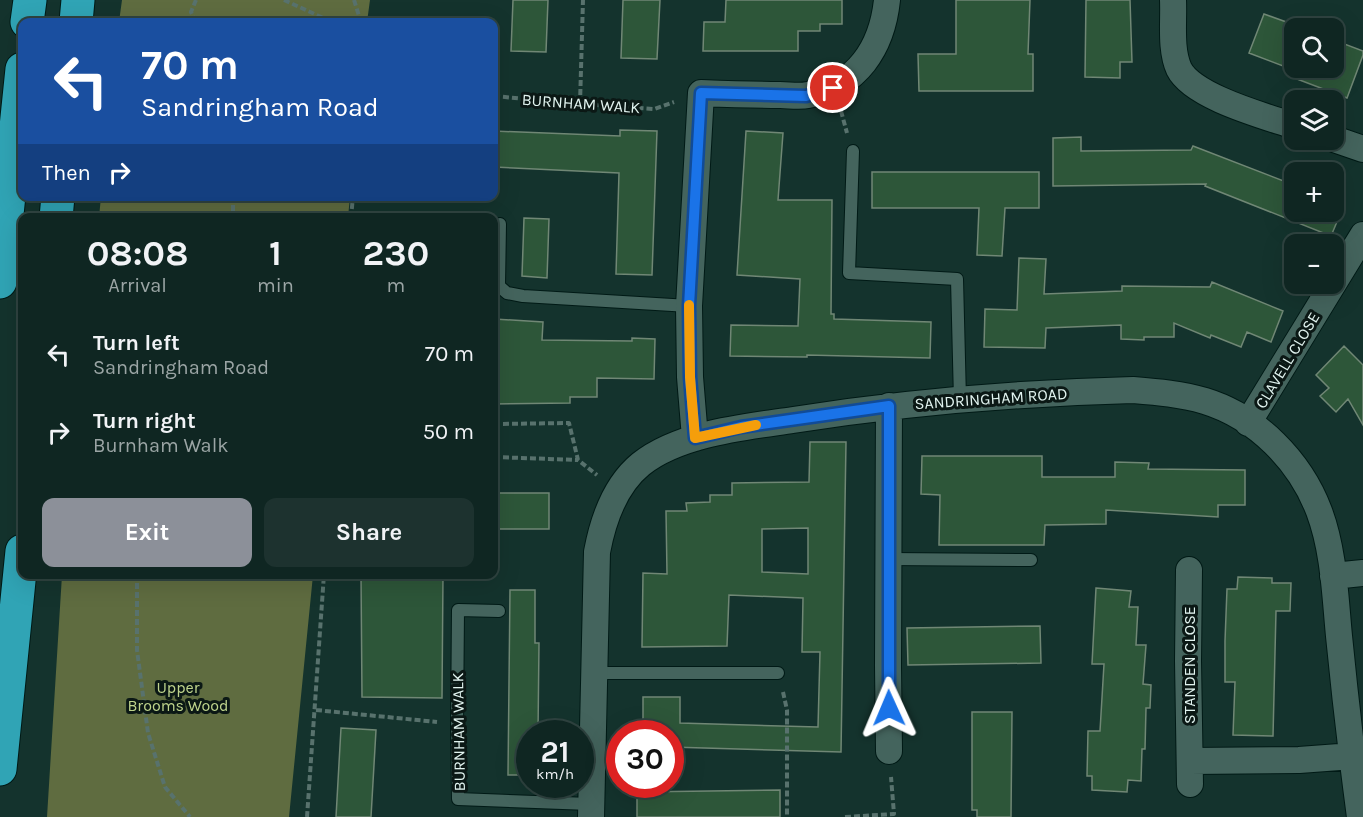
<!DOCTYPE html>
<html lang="en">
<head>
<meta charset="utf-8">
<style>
	body { margin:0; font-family:Karla,sans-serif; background:#1d322f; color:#f1f3f6; height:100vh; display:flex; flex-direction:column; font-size:22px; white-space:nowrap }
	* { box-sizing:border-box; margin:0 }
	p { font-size:20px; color:#9ba5a5 }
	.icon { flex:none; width:33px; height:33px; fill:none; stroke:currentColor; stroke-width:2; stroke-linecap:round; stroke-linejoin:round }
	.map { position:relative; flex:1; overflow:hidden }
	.details { position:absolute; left:18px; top:213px; width:480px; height:366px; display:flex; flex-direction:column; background:#0f2622; border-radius:12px; box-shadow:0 6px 24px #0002,0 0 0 2px #2f4340 }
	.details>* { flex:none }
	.banner { position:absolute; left:18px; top:18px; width:480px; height:183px; border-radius:12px; box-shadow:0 6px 24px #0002,0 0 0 2px #2f4340; background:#1a4fa0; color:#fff; overflow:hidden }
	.buttons { position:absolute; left:1284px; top:18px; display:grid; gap:12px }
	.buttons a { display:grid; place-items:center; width:60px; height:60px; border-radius:12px; background:#0f2622; box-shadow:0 6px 24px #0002,0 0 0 2px #2f4340; font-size:30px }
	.speed { position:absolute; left:516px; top:720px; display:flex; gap:12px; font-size:30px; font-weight:700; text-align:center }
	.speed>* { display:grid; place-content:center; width:78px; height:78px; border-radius:50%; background:#0f2622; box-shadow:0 6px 24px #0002,0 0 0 2px #2f4340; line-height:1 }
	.speed small { font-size:15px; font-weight:400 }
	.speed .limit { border:9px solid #d22; background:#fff; color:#111 }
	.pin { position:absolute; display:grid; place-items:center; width:51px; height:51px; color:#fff; margin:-26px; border:3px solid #fff; border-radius:50%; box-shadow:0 2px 6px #0007 }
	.me { position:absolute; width:66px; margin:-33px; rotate:359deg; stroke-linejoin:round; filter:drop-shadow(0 0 4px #0008) }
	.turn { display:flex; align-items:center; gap:21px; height:126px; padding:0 24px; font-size:27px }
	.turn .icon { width:78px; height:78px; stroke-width:2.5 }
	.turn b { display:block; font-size:42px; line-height:51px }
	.then { display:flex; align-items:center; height:57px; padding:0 24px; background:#0003; gap:12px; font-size:22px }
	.eta { display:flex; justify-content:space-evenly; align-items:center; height:102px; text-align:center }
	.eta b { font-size:36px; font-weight:700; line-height:42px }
	.cta { display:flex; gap:12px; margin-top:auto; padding:12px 24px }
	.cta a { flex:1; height:69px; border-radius:12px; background:#8c9099; color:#fff; font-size:24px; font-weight:700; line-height:69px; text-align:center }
	.cta a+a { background:#1d322f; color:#f1f3f6 }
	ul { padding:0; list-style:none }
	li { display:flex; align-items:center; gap:18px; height:78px; padding:0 24px }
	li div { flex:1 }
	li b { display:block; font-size:22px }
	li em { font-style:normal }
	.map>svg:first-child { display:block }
</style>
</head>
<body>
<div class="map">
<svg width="1363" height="817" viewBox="0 0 1363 817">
	<rect width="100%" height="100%" fill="#14332d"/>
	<path fill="#5f6c40" d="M122,0H370L367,22H119Z
		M101,197V196L350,197L348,217H99Z
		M62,575H313L289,817H47Z"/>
	<path fill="#2d5639" stroke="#708775" stroke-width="1.5" fill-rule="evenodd" d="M513,0H548L546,52L511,51Z
		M623,0H660L657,59L621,58Z
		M726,0H842V24H820V31H798V51H703L704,22H725Z
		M956,0H1030L1028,54H1033V91H919L918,54H956Z
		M1086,0H1130L1132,62H1120V78L1085,77Z
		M1264,14L1303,28H1294V68H1334V40L1363,51V55L1347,98L1297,79L1299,72L1249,53Z
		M620,130L657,131L652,275L616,274L619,173L494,167V131L620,136Z
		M746,131L783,133L778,200H832L831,314H834V319L931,322L930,358L807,355V357L730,356L731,325L798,326L800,279L737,275Z
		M1081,137V151L1191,150L1193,146L1294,185V212H1334V201L1344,205L1331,236L1205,186L1206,184L1053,186V138Z
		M872,172H1039V208H1005L1002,256L977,255L979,208H872Z
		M524,218L549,219L547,278L522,276Z
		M1019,258L1046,259L1044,294L1122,291V286L1210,287L1212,282L1283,311L1271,342L1247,332L1241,347L1211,335L1210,338L1174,323V337H1144V340L1121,339V325L1046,328L1045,348L984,347L985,309L1017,310Z
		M494,319L543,322L542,340L632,341V338L655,339L654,379L597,378V397H570V403L494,404Z
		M1344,346L1363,365V425L1348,399L1336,412L1320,396L1329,388L1316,375Z
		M810,442H846L841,752L670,747V734H643V697H680V723L818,727L820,652H802L803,598L729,595L727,646L642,647L643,573L667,574L666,511H687L686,503L710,502V495H732V483L809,482ZM808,528V574L762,572V529Z
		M922,456H1042V477H1115V462L1149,463L1148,469L1245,470V505H1218V517L1106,510V524L1045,525L1044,545H939L940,495L921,494Z
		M494,493H549V529H494Z
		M361,574H443L442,698L362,697Z
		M1238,577L1272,578V583H1291L1290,611H1276L1273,736L1233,735L1235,682H1225V641L1227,589H1237Z
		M1096,588L1131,591L1129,607H1138L1136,645H1146L1143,684L1151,685L1150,708H1146L1145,749H1142L1141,781L1128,780L1127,792L1092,790V776H1087L1088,731H1100L1104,664H1092Z
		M510,590H535V643H539L538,734H530V775H508Z
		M1040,626L1041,663L908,665L907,628Z
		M972,712H1012L1011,817H977V810H972Z
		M341,728L376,730L371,817H336Z
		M780,790V817H637V792Z"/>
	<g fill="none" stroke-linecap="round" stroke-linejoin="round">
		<g stroke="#001a16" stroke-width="14">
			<path id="service" d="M853,151L849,273L957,279L960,400
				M500,224L499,286L507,293L523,296L689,306
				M888,559L1031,560
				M499,611L458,610L457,724L458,799L590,804
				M595,673H778"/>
		</g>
		<g stroke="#001a16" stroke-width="28">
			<path id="minor" d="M1173,0C1174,22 1170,49 1179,69C1193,97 1265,116 1294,126
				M1334,139L1363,149
				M889,406L888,666L889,751
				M1248,423L1363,235
				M695,438L690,377L689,306L701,93C727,94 753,95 780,95C789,95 799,97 808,95C857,86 882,48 887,0
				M1189,570L1188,661L1190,784
				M1333,576L1363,573
				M1190,761L1299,760L1353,756
				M591,817L597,552C603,520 615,485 641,464C680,433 746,427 793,420C906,402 1019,393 1133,390C1158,392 1181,394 1205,401C1257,417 1300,461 1319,511C1334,551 1335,595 1339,636C1345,697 1352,757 1360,817"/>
		</g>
		<g stroke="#001a16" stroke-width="35">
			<path id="motorway" d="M27,22L30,0
				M76,22L78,0
				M56,218L58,196
				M0,282L22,69
				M0,769L22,551"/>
		</g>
		<path stroke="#58726d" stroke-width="4" stroke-dasharray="6 3" stroke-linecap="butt" d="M196,0L191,12L196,22
			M284,0L332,22
			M354,0L361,22
			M494,96L580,104L654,109L674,102
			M580,104L583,0
			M841,111L847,133
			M233,196V218
			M351,218L353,196
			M494,424L569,423L578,460L597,475
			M494,457L578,460
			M137,574V650L148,733L165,787L190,817
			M783,692L787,710V817
			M316,710L437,722
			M307,817L324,574
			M845,817L894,814L891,777"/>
		<use href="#service" stroke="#44645d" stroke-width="12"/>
		<use href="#minor" stroke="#44645d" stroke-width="26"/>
		<use href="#motorway" stroke="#30a4b5" stroke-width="33"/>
	</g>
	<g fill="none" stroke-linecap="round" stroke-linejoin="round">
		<g stroke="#114b97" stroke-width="15">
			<path id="route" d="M833,88L806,96L701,93L689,306L690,377L695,438L741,427L889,406V708"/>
		</g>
		<use href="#route" stroke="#1a73e8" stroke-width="10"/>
		<path stroke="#f59e0b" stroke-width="10" d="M689,305L690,377L695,438L756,425"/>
	</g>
	<g text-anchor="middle" stroke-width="6" stroke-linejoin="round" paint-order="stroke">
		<g font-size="16" fill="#e2f4f0" stroke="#0b1815">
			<text transform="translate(581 103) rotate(4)" y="6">BURNHAM WALK</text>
			<text transform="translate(1287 360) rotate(-59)" y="6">CLAVELL CLOSE</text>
			<text transform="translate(991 398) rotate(-4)" y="6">SANDRINGHAM ROAD</text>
			<text transform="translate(1189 665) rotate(-90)" y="6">STANDEN CLOSE</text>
			<text transform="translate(458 732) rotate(-91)" y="6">BURNHAM WALK</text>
		</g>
		<g font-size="16" fill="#bfd48c" stroke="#0b1815">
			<text x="178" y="693">Upper<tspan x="178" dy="18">Brooms Wood</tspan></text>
		</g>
	</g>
</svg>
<div class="buttons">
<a><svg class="icon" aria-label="search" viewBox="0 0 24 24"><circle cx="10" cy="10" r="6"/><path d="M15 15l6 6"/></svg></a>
<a><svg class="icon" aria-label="layers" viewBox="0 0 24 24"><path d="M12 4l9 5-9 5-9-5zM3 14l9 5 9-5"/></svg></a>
<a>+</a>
<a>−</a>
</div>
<div class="speed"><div>21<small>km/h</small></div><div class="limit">30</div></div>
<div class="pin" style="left:833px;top:88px;background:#d93025"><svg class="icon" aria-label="arrive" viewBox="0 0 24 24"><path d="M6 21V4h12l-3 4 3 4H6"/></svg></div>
<svg class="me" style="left:889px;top:708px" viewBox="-20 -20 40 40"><path d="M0-17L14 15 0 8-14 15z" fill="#1a73e8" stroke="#fff" stroke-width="4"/></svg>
<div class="banner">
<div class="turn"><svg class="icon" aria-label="left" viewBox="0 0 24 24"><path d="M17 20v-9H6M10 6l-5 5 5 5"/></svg><div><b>70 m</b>Sandringham Road</div></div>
<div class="then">Then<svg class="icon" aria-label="right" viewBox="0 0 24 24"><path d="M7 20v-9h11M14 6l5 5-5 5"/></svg></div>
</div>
<section class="details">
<div class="eta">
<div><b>08:08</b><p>Arrival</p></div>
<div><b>1</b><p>min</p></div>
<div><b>230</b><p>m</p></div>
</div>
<ul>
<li><svg class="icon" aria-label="left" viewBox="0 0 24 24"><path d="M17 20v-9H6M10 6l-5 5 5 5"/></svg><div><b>Turn left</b><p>Sandringham Road</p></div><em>70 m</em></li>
<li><svg class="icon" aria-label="right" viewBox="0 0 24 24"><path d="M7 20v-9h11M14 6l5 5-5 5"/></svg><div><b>Turn right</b><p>Burnham Walk</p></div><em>50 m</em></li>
</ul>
<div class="cta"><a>Exit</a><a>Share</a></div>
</section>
</div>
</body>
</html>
